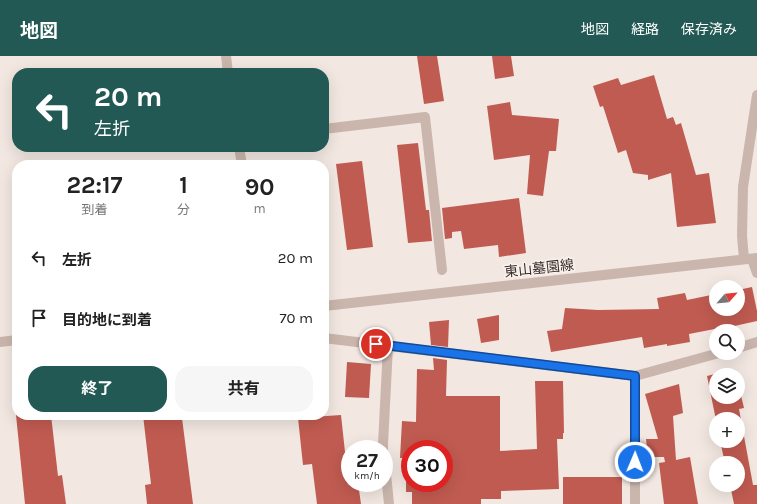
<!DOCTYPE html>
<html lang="ja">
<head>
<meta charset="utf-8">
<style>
	body { margin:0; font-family:Karla,"Noto Sans JP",sans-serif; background:#f6f6f6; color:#222; height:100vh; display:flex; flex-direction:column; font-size:15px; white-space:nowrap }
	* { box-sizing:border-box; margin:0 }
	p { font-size:13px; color:#767676 }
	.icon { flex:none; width:22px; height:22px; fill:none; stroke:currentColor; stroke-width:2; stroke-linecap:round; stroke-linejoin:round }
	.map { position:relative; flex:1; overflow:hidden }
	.drawer { position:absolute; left:12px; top:104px; width:317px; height:260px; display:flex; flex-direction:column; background:#fff; border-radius:16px; box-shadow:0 4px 16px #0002 }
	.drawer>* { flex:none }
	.guide { position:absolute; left:12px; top:12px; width:317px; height:84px; border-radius:16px; box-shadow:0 4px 16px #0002; background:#225954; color:#fff; overflow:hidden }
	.needle { width:26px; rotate:63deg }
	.controls { position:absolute; left:709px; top:224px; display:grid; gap:8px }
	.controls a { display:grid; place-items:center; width:36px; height:36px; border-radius:50%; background:#fff; box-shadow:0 4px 16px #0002; font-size:20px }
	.speed { position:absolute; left:341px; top:384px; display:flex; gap:8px; font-size:20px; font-weight:700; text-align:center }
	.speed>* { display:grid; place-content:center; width:52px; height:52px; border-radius:50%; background:#fff; box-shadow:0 4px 16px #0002; line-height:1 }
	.speed small { font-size:10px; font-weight:400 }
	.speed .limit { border:6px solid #d22; background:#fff; color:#111 }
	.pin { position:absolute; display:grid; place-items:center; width:34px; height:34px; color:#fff; margin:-17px; border:2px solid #fff; border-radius:50%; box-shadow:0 1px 4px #0007 }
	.me { position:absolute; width:44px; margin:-22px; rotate:1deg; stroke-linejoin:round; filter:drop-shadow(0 0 3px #0008) }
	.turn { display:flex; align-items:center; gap:14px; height:84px; padding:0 16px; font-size:18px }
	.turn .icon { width:52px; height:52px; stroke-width:2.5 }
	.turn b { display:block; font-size:28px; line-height:34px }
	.eta { display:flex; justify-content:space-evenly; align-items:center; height:68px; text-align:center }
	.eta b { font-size:24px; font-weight:700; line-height:28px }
	.cta { display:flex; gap:8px; margin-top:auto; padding:8px 16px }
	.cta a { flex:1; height:46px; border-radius:16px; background:#225954; color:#fff; font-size:16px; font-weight:700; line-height:46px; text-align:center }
	.cta a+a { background:#f6f6f6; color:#222 }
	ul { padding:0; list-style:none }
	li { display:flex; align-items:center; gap:12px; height:60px; padding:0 16px }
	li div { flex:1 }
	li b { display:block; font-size:15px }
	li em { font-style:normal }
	header { display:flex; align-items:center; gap:24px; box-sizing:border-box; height:56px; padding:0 20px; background:#225954; color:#fff }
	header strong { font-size:19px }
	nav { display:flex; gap:22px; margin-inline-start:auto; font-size:14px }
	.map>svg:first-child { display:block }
</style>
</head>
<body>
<header>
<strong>地図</strong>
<nav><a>地図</a><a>経路</a><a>保存済み</a></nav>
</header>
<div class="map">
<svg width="757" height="448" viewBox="0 0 757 448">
	<rect width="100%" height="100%" fill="#f2e7e1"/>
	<path fill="#c05b51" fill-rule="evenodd" d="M417,0H437L444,45L424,48Z
		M492,0H511L514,20L495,23Z
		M654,19L667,63L673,61L676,69L681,67L696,119L709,117L716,167L677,171L671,117L648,124V119L633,117L626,94L618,97L603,50L600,51L593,30L618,22L621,29Z
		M510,46L512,59L559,63L556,95H549L543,140L527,138L530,99L494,104L487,50Z
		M418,87L426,154H429L432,185L408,187L397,89Z
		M362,105L373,191L347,194L336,108Z
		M519,142L526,197L499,201L498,189L464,193L461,175L452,176V182L445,183L442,152Z
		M752,231L757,255V265L730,271V270L689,278L690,286L667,290V288L644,292L642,281L551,296L547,275L562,273L565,252L598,254L659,253L657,242L685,237L687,244L716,238V253H738V234Z
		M499,259V284L481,287L477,263Z
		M449,264L448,291L431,289L429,266Z
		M433,302L447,304L446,340H500V395L537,393L535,325H563L564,377H563V383H557L559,433L501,435V443H481V448H412V436H406V402H400L402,365L416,366L417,313L434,314ZM410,393H444V427H410Z
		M347,306L371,308L369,342L345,341Z
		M734,313L736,319H716V341H738V327L744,352L739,353L753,429H757V448H734L730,429H738V407H725L720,385H738V363H716V364L707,320Z
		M679,328L683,357L673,360L676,404L690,401L698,448H664L659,407L665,406L664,401H648L646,383H658L645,338Z
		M16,359H51L58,420L62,419L66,448H25Z
		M143,359H178V362H182L193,448H147L145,429L151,428Z
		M341,359L345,396L350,395V428L358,427L361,448H317L312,408L303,409L298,362Z
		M563,421H622V448H563Z"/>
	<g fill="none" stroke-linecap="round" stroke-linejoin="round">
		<path stroke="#cab6ad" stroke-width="10" d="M226,0L228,17
			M324,73L425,61L442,214
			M239,91L242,109
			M744,203L742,180L743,131L757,39
			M752,203L757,217
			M324,282L635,320L719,297
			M738,292L757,286
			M383,393V388L388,290
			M384,398L389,448
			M635,448V320"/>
		<path stroke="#cab6ad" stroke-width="10" d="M324,250L757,202
			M0,286L17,284"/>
	</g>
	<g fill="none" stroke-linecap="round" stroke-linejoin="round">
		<g stroke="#114b97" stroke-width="10">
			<path id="route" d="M376,288L635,320V406"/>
		</g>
		<use href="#route" stroke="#1a73e8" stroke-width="7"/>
	</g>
	<g text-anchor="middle" stroke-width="3" stroke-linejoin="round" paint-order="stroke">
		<g font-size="14" fill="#392d2b" stroke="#faf2ed">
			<text transform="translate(539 212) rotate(-6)" y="5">東山墓園線</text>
		</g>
	</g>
</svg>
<div class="controls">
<a><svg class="needle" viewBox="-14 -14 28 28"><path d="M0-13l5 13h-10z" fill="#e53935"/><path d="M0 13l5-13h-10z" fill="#767676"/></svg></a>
<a><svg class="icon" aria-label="search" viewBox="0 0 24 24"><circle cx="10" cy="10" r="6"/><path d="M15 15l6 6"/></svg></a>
<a><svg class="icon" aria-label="layers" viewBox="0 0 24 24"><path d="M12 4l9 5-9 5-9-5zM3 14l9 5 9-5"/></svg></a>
<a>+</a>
<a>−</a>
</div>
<div class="speed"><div>27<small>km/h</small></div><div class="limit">30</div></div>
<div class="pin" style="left:376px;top:288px;background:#d93025"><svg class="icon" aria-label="arrive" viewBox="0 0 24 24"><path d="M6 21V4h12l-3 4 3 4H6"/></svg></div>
<svg class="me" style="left:635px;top:406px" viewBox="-20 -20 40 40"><circle r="17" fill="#1a73e8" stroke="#fff" stroke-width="3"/><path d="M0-11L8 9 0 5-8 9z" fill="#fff"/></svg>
<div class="guide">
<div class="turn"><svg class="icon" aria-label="left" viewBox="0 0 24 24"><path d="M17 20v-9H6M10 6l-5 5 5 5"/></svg><div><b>20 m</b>左折</div></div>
</div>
<section class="drawer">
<div class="eta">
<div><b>22:17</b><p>到着</p></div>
<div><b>1</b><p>分</p></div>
<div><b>90</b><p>m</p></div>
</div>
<ul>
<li><svg class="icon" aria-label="left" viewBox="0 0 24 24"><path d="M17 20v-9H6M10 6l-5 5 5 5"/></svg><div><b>左折</b></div><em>20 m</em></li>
<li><svg class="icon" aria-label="arrive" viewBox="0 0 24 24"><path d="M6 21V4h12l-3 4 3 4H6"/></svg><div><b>目的地に到着</b></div><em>70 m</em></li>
</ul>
<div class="cta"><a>終了</a><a>共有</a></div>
</section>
</div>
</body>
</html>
